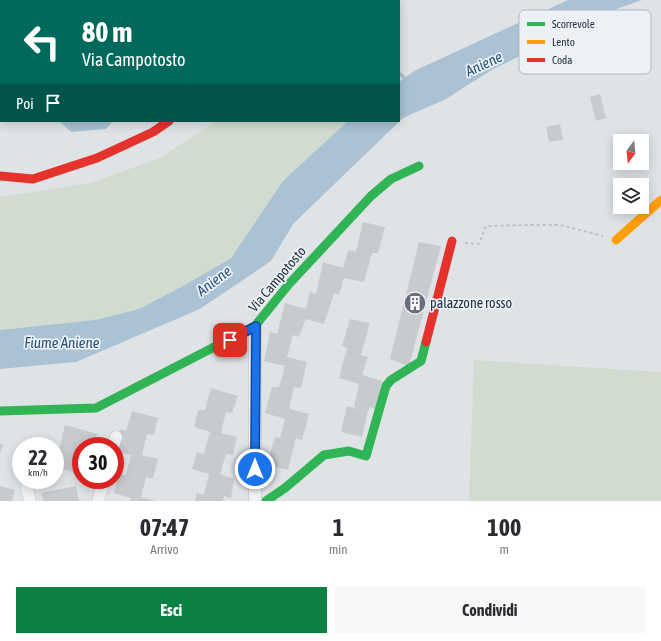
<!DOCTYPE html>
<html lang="it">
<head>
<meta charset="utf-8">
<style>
	body { margin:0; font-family:"Asap Condensed",sans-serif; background:#f7f7f7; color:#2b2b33; height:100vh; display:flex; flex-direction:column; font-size:15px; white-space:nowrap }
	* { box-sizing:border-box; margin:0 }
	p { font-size:13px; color:#7c7c81 }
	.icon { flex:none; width:22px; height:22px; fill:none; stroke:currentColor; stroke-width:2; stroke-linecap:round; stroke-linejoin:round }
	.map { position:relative; height:501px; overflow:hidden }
	.panel { display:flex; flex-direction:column; background:#fff; flex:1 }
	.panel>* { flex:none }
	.hud { position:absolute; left:0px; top:0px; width:400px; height:122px; box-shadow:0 2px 10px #0003; background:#00695c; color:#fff; overflow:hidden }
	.needle { width:26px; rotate:195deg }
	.tools { position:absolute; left:613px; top:134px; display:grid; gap:8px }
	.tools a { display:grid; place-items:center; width:36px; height:36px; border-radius:0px; background:#fff; box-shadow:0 2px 10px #0003; font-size:20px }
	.speed { position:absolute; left:12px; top:437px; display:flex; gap:8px; font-size:20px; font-weight:700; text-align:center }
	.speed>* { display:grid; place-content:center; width:52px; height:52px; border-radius:50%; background:#fff; box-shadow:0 2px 10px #0003; line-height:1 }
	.speed small { font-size:10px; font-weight:400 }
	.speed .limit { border:6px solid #d22; background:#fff; color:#111 }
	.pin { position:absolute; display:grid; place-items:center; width:34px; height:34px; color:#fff; margin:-17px; border-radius:8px; box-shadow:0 2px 6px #0006 }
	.me { position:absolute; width:44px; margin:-22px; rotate:0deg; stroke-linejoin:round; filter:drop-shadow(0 0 3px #0008) }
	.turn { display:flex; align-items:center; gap:14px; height:84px; padding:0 16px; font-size:18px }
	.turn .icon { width:52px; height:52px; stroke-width:2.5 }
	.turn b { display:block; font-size:28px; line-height:34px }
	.then { display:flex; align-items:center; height:38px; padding:0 16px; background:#0003; gap:8px; font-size:15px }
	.eta { display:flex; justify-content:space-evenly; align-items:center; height:68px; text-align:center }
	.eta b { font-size:24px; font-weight:700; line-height:28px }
	.button { display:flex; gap:8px; margin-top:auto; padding:8px 16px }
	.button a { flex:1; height:46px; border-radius:0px; background:#0b8043; color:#fff; font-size:16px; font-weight:700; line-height:46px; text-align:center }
	.button a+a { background:#f7f7f7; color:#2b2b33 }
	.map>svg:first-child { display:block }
</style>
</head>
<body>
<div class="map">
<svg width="661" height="501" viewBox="0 0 661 501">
	<rect width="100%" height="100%" fill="#e0e3e6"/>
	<path fill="#d1dbcf" d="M216,121H348L283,181L231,258L183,286L139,309L95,320L0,330V197L90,183L160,158Z
		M474,360L661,372V501H469Z"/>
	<path fill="#aac2d4" d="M568,0H642L600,15L558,38L493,69L446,99L403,118L293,224L271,261L200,309L76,362L0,369V330L95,320L139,309L183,286L231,258L283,181L348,121H399V82L414,71Z
		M59,121H113L106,129L71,132Z"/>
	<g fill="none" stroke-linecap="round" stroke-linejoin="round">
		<path stroke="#aac2d4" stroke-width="3.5" d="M287,0L289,1
			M344,0V1
			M399,73L407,80"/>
	</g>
	<path fill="#c8cbce" d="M600,94L606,118L596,121L590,97Z
		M560,124L563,140L549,142L546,127Z
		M363,222L385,227L378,253H372L364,282L344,278L339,295L334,293L324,324L306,319L299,337L293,335L287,357L307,362L301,388L294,387L289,409L309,414L302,440L296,438L288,470L267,464L275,437L280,438L285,419L265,413L272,387H279L285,366L264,361L270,332L277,334L285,303L306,309L310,292L316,294L323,262L343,268L348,250L356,251Z
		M419,242L441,246L409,366L390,359Z
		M350,319L370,323L361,355L368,357L362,375L382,381L376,409L370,407L368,411L362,437L341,432L347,406L363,410L354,407L359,384L339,378L347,348L342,346Z
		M211,388L238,396L232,413L226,412L221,433L237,437L233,455L226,454L220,474L234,479L231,498L224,496L223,501H195L197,493L204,495L209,474L192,469L197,452L204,454L210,432L194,427L198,410H205Z
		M132,411L158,418L154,435L147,434L142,455L158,459L153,479L146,477L141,497L156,501H130L131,498L114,493L119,474L126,475L131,455L115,451V449L120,429L126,431Z
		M65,425L97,434L93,446H81V474L55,467Z
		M0,444H3L0,454Z
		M0,486L15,490L12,501H0Z
		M76,486L79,501H43L41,493Z"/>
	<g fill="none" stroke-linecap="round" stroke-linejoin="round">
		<g stroke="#bec1c4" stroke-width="7">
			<path id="lane" d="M76,0L77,1
				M0,111L1,110"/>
		</g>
		<g stroke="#bec1c4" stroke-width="13">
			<path id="street" d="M301,1L302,0
				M113,446L116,437
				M27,488L30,501
				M98,501L104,480
				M255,501V326"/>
		</g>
		<path stroke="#bec1c5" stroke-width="2" stroke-dasharray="3 3" stroke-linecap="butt" d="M465,243L479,244L486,226L533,225H560L603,236"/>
		<use href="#lane" stroke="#eff1f3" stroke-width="6"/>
		<use href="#street" stroke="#eff1f3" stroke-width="12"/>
		<path stroke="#30b455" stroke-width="9" d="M0,411L96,408L255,326L289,284L371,196L391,179L419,166
			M266,501L285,488L324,455L349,451L366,456L386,386L391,380L421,361L426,342"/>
		<path stroke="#ff9f0a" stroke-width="9" d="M616,240L661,200"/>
		<path stroke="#e5322d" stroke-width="9" d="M0,176L33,179L97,158L153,132L169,121
			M426,342L452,241"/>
	</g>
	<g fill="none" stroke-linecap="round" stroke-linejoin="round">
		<g stroke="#114b97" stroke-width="10">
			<path id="route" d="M230,340L256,326L255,469"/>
		</g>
		<use href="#route" stroke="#1a73e8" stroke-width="7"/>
	</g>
	<defs>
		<g id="building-disc" transform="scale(1.15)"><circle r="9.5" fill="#666f7b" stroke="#ecf1f6"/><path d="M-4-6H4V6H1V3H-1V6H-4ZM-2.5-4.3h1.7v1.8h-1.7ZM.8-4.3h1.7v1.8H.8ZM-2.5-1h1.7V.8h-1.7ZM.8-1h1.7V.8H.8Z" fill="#fff"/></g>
	</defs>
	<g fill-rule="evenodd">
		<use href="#building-disc" x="415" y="303"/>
	</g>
	<g text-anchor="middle" stroke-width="3.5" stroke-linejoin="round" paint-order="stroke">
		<g font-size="14" fill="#253141" stroke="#ecf1f6">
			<text transform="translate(277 279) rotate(-50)" y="5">Via Campotosto</text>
		</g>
		<g font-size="14" fill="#253141" stroke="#ecf1f6" text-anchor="start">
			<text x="430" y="308">palazzone rosso</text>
		</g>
		<g font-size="15" font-style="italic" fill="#2a5379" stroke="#ecf1f6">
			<text transform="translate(484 64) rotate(-25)" y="5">Aniene</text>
			<text transform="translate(214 281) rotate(-37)" y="5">Aniene</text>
			<text x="62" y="348">Fiume Aniene</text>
		</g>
	</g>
	<rect x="519" y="10" width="132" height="64" rx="6" fill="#ecf1f6" stroke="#b0b7c0" stroke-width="1"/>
	<rect x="527" y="22" width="18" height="4" fill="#30b455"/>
	<rect x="527" y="40" width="18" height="4" fill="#ff9f0a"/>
	<rect x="527" y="58" width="18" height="4" fill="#e5322d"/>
	<g font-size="11" fill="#253141">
		<text x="552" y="28">Scorrevole</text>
		<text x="552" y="46">Lento</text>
		<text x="552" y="64">Coda</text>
	</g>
</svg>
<div class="tools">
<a><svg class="needle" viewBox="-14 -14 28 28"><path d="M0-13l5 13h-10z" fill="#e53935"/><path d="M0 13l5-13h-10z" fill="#7c7c81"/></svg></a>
<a><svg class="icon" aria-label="layers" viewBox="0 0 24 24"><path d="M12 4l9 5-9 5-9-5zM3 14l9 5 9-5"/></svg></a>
</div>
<div class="speed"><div>22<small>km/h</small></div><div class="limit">30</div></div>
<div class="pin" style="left:230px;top:340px;background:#d93025"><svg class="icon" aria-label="arrive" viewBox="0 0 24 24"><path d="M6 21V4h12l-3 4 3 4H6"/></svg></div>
<svg class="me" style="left:255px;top:469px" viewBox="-20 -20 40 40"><circle r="17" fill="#1a73e8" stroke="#fff" stroke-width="3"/><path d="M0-11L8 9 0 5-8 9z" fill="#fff"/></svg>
<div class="hud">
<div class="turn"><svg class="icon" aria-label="left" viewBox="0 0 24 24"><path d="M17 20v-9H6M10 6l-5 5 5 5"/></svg><div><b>80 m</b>Via Campotosto</div></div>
<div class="then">Poi<svg class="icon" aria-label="arrive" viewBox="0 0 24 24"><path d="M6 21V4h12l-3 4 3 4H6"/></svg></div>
</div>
</div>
<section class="panel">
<div class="eta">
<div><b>07:47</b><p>Arrivo</p></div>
<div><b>1</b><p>min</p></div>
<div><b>100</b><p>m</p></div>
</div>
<div class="button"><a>Esci</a><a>Condividi</a></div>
</section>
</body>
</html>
